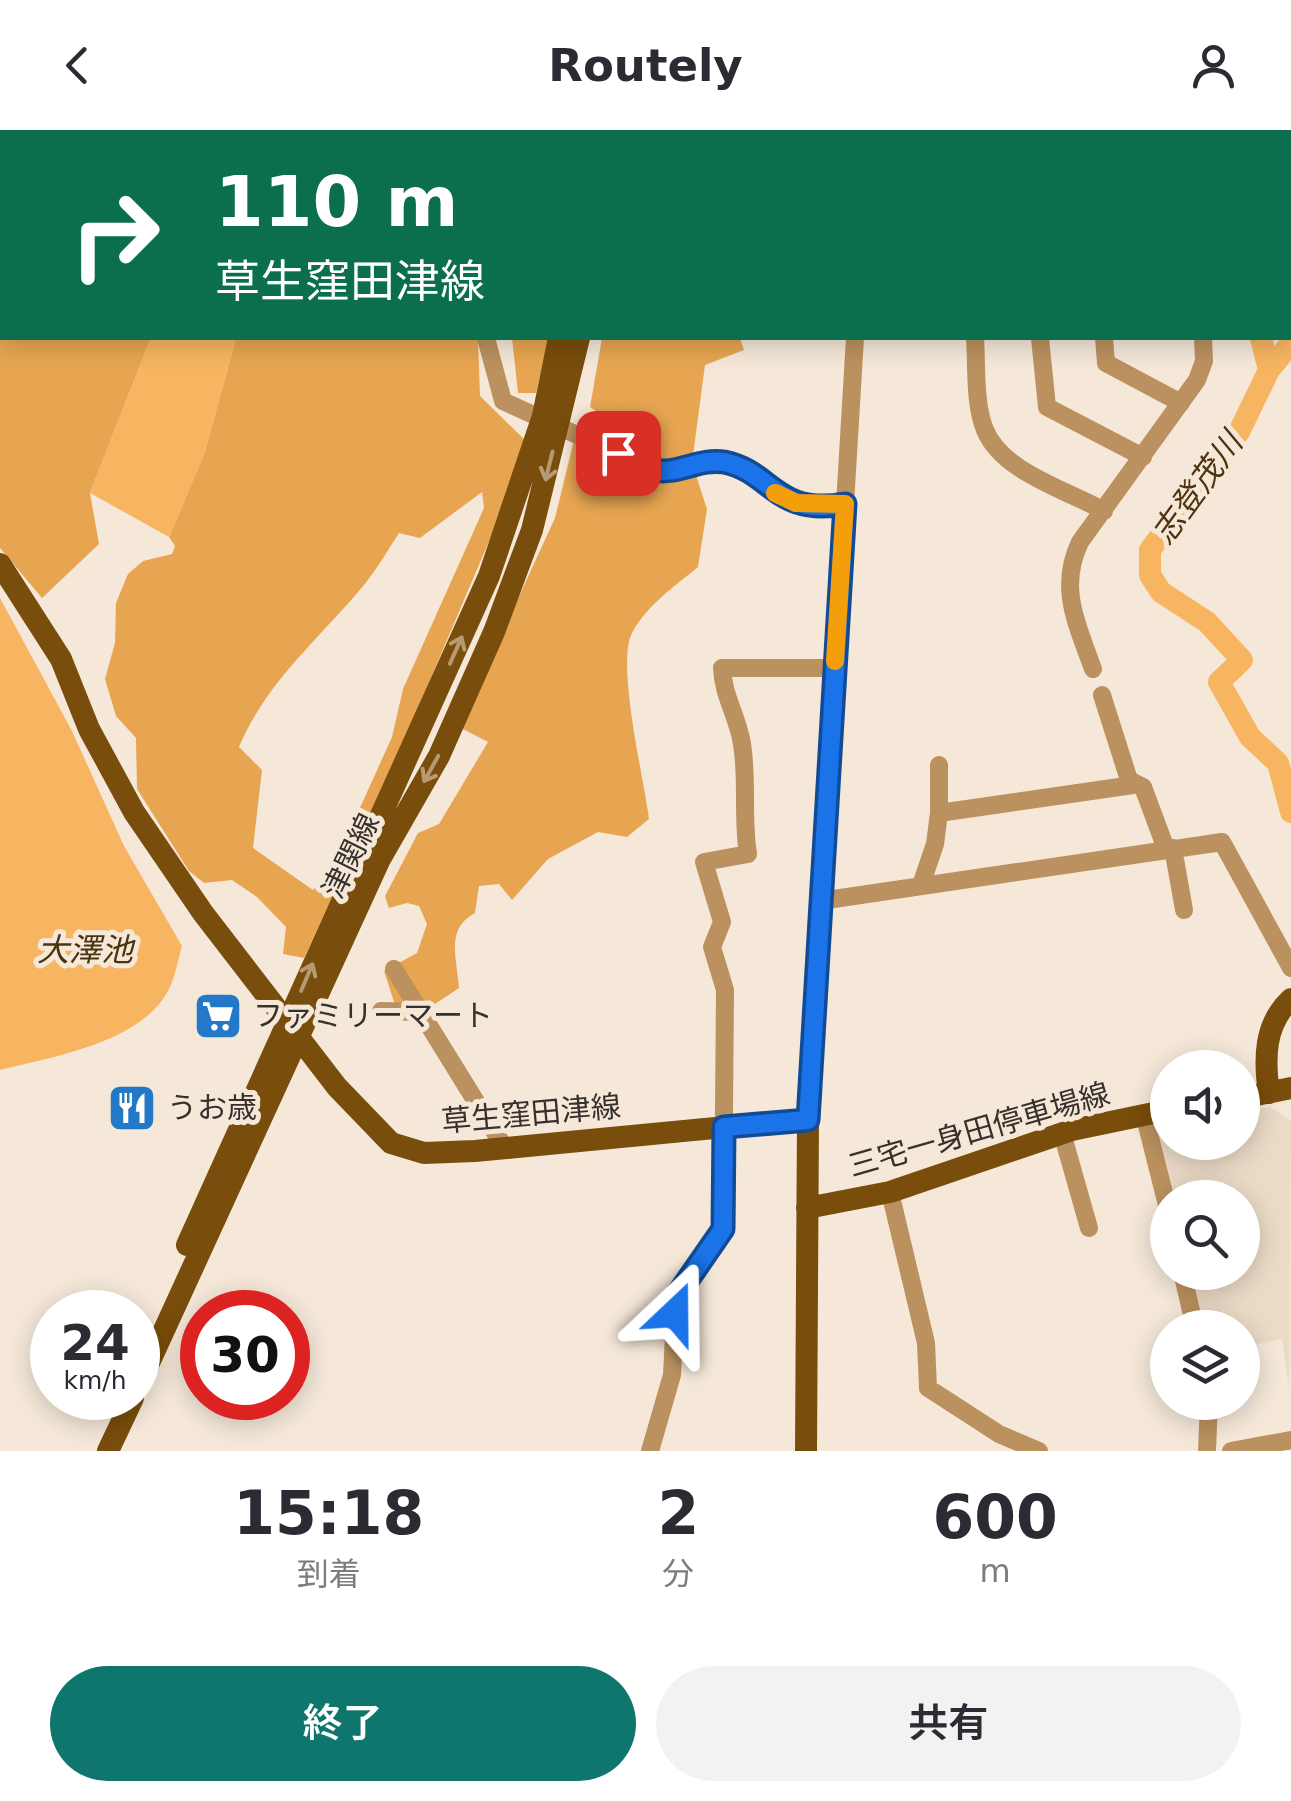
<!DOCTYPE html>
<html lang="ja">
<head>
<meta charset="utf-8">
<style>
	body { margin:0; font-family:"DejaVu Sans","Noto Sans JP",sans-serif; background:#f2f2f3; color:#2b2b33; height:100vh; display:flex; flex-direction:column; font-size:38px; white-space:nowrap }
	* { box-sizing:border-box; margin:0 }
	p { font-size:32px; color:#7c7c81 }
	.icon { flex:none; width:55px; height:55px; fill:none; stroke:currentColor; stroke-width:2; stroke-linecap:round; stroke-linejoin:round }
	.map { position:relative; height:1321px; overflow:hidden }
	.panel { display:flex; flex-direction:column; background:#fff; flex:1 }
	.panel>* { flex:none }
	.hud { position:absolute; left:0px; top:0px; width:1292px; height:210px; box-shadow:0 5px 25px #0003; background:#0b6e4f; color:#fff; overflow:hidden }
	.controls { position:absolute; left:1150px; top:920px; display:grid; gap:20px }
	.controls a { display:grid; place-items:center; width:110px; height:110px; border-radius:50%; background:#fff; box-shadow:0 5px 25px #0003; font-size:50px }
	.speed { position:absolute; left:30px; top:1160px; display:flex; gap:20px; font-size:50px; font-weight:700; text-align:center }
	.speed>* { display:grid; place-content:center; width:130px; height:130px; border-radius:50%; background:#fff; box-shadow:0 5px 25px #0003; line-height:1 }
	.speed small { font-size:25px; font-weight:400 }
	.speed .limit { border:15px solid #d22; background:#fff; color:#111 }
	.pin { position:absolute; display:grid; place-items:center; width:85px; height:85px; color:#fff; margin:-42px; border-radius:20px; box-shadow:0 5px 15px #0006 }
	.me { position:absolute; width:110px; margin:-55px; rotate:23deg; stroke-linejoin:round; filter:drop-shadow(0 0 8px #0008) }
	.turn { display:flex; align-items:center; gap:35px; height:210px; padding:0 50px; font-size:45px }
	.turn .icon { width:130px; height:130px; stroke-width:2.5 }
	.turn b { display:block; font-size:70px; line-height:85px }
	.eta { display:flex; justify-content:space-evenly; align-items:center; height:170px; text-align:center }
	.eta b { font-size:60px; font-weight:600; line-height:70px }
	.primary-button { display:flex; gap:20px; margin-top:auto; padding:20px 50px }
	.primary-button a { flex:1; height:115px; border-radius:60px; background:#0f766e; color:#fff; font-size:40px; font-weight:600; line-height:115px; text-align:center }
	.primary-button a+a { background:#f2f2f3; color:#2b2b33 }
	header { display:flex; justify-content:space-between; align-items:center; height:130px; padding:0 50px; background:#fff; font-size:45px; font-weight:600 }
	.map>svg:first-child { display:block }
</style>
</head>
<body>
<header><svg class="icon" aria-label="back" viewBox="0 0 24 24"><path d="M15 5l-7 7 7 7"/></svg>Routely<svg class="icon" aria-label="person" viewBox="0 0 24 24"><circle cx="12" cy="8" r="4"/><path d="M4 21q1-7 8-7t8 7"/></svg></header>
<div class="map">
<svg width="1291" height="1321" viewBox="0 0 1291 1321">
	<rect width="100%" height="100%" fill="#f5e8d9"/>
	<path fill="#ebdac6" d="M1270,977L1291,991L1289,1259L1282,1209L1243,1217L1242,1198L1198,1197L1186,1143L1242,1142V1068L1168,1067L1153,1000L1167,997L1168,1012H1242L1243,982Z"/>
	<path fill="#e7a552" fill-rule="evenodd" d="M0,0H573L2,2V208H151L90,363L99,414L42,468L0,418Z
		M236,208H478L480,266L530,315L404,611L304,828L283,824L286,797L257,767L232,750L204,753L189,741L137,659L136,608L116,586L105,549L115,513L116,473L128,444L143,431L172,424L175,416L169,407L204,324ZM482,362L484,378L403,559L392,607L330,744L313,760L253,718L262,640L239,617C266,552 320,508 364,455C377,439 388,420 399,403L420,408Z
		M512,208H549L536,263H518Z
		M602,208H740L744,220L705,235L692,333L707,379L698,437C674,457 647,475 632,503C616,534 644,649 649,689L627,707L598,702L548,729L512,770L499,754L479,756L475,783C445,799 457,828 459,858L435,874L396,878L384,841L417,823L427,794L419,776L407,773L389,778L385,766L418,703L439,694L488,612L459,597L555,388L574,310L597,303L602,285L590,277Z"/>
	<path fill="#f7b562" d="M151,208H236L204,324L169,407L90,363Z
		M0,468L72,601L124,716L182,816C178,830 175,848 168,861C140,913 52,927 0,940Z"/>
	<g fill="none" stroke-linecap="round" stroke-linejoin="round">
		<path stroke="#f7b562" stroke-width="22" d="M1175,0L1177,2
			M1261,208L1269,240
			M1291,213L1269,240L1239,302L1150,420V445L1161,462L1207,492L1242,530L1219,552L1250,607L1278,633L1291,682"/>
		<path stroke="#bb915f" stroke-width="18" d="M906,2L907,0
			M989,2L990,0
			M486,208L503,271L656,341L703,330L722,332L746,338L781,368L795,373L845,374
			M975,208C977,236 974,273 985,300C1002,342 1067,360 1104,381
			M1040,208L1047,277L1143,327
			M1104,208L1106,233L1181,273
			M1093,539C1077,494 1058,458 1080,412L1197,250L1204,231L1203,208
			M1102,565L1129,650L1143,657L1166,719
			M939,683V635
			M1173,718L1184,780
			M921,755L935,714L939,683L1133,655
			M820,771L1222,712L1291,838
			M394,839L504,1017
			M381,881L422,882
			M1144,984L1168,1079
			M808,989L855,208
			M1062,1003L1089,1098
			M890,1062L926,1213L928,1258L999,1304L1039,1321
			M1182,1142L1195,1198
			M650,1321L672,1245L676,1167L723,1099L725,860L712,817L722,792L704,732L748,724C742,687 748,651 742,614C738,587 723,566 722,538H835
			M1207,1321L1209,1272
			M1231,1321L1291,1310"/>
		<path stroke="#794d0b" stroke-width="22" d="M607,0V2
			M585,2V0
			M0,434L61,529L89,599L134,682L203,783L337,957L391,1013L424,1023L475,1021L808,989L806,1321
			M1269,963C1264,929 1264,894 1291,869
			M1242,968L1291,958
			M807,1078L890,1062L1072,1000L1168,980
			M187,1115L489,446L543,286L559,208
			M138,1257L380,729L439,626L494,502L532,400L579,208
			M108,1321L133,1268"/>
	</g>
	<defs><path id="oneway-shaft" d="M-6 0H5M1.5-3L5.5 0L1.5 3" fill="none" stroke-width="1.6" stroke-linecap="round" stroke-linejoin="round" transform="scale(2.5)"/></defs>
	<g stroke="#b79a72">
		<use href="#oneway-shaft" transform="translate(549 336) rotate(104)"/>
		<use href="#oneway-shaft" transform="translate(456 520) rotate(-66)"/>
		<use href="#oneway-shaft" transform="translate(431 639) rotate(119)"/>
		<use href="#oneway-shaft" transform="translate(307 847) rotate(-67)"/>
	</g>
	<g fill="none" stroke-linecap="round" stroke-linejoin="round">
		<g stroke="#114b97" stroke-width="25">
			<path id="route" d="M618,323C629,328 642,337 654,340C678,345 699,328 724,332C773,342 774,386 845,374L808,990L724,997L723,1099L676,1167L675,1183"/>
		</g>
		<use href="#route" stroke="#1a73e8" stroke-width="18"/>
		<path stroke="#f59e0b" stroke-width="18" d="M775,363L796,373L845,374L835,531"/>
	</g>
	<defs>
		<g id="supermarket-square" transform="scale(2.5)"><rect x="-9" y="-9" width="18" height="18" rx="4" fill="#2379c7" stroke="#f5e8d9"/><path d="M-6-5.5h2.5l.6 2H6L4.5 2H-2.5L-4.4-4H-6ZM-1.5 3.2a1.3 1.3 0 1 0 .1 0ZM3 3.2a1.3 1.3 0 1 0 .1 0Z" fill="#fff"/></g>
		<g id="restaurant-square" transform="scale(2.5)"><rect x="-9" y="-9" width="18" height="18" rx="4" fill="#2379c7" stroke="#f5e8d9"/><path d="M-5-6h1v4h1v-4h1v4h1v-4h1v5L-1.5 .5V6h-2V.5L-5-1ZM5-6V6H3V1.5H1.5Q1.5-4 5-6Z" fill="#fff"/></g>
	</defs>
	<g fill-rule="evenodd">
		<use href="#supermarket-square" x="218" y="886"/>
		<use href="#restaurant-square" x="132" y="978"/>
	</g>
	<g text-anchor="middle" stroke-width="10" stroke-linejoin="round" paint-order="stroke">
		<g font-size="30" fill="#36312c" stroke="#f5e8d9">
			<text transform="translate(351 726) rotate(-64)" y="10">津関線</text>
			<text transform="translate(531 984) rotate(-5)" y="10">草生窪田津線</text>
			<text transform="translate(979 1000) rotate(-16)" y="10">三宅一身田停車場線</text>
		</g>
		<g font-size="30" fill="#36312c" stroke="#f5e8d9" text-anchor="start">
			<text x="253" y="896">ファミリーマート</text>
			<text x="167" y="988">うお歳</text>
		</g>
		<g font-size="32" font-style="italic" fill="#4e3310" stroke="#f5e8d9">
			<text transform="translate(1197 358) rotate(-54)" y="11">志登茂川</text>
			<text x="85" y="831">大澤池</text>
		</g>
	</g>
</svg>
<div class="controls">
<a><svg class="icon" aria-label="sound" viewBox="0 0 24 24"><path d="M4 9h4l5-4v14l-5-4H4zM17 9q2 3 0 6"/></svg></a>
<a><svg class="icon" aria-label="search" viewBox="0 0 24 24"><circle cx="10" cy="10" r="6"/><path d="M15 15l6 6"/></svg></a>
<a><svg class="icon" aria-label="layers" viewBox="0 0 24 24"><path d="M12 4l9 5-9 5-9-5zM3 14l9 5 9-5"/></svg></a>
</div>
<div class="speed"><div>24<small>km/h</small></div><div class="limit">30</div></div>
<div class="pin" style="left:618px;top:323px;background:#d93025"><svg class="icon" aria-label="arrive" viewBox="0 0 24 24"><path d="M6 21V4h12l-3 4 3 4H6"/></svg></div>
<svg class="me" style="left:675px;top:1183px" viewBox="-20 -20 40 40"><path d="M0-17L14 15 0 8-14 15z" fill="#1a73e8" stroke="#fff" stroke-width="4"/></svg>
<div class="hud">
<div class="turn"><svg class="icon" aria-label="right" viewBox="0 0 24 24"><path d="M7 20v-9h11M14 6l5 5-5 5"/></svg><div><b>110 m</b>草生窪田津線</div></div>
</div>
</div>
<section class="panel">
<div class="eta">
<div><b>15:18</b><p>到着</p></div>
<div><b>2</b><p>分</p></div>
<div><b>600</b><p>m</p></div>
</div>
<div class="primary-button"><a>終了</a><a>共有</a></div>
</section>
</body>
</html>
